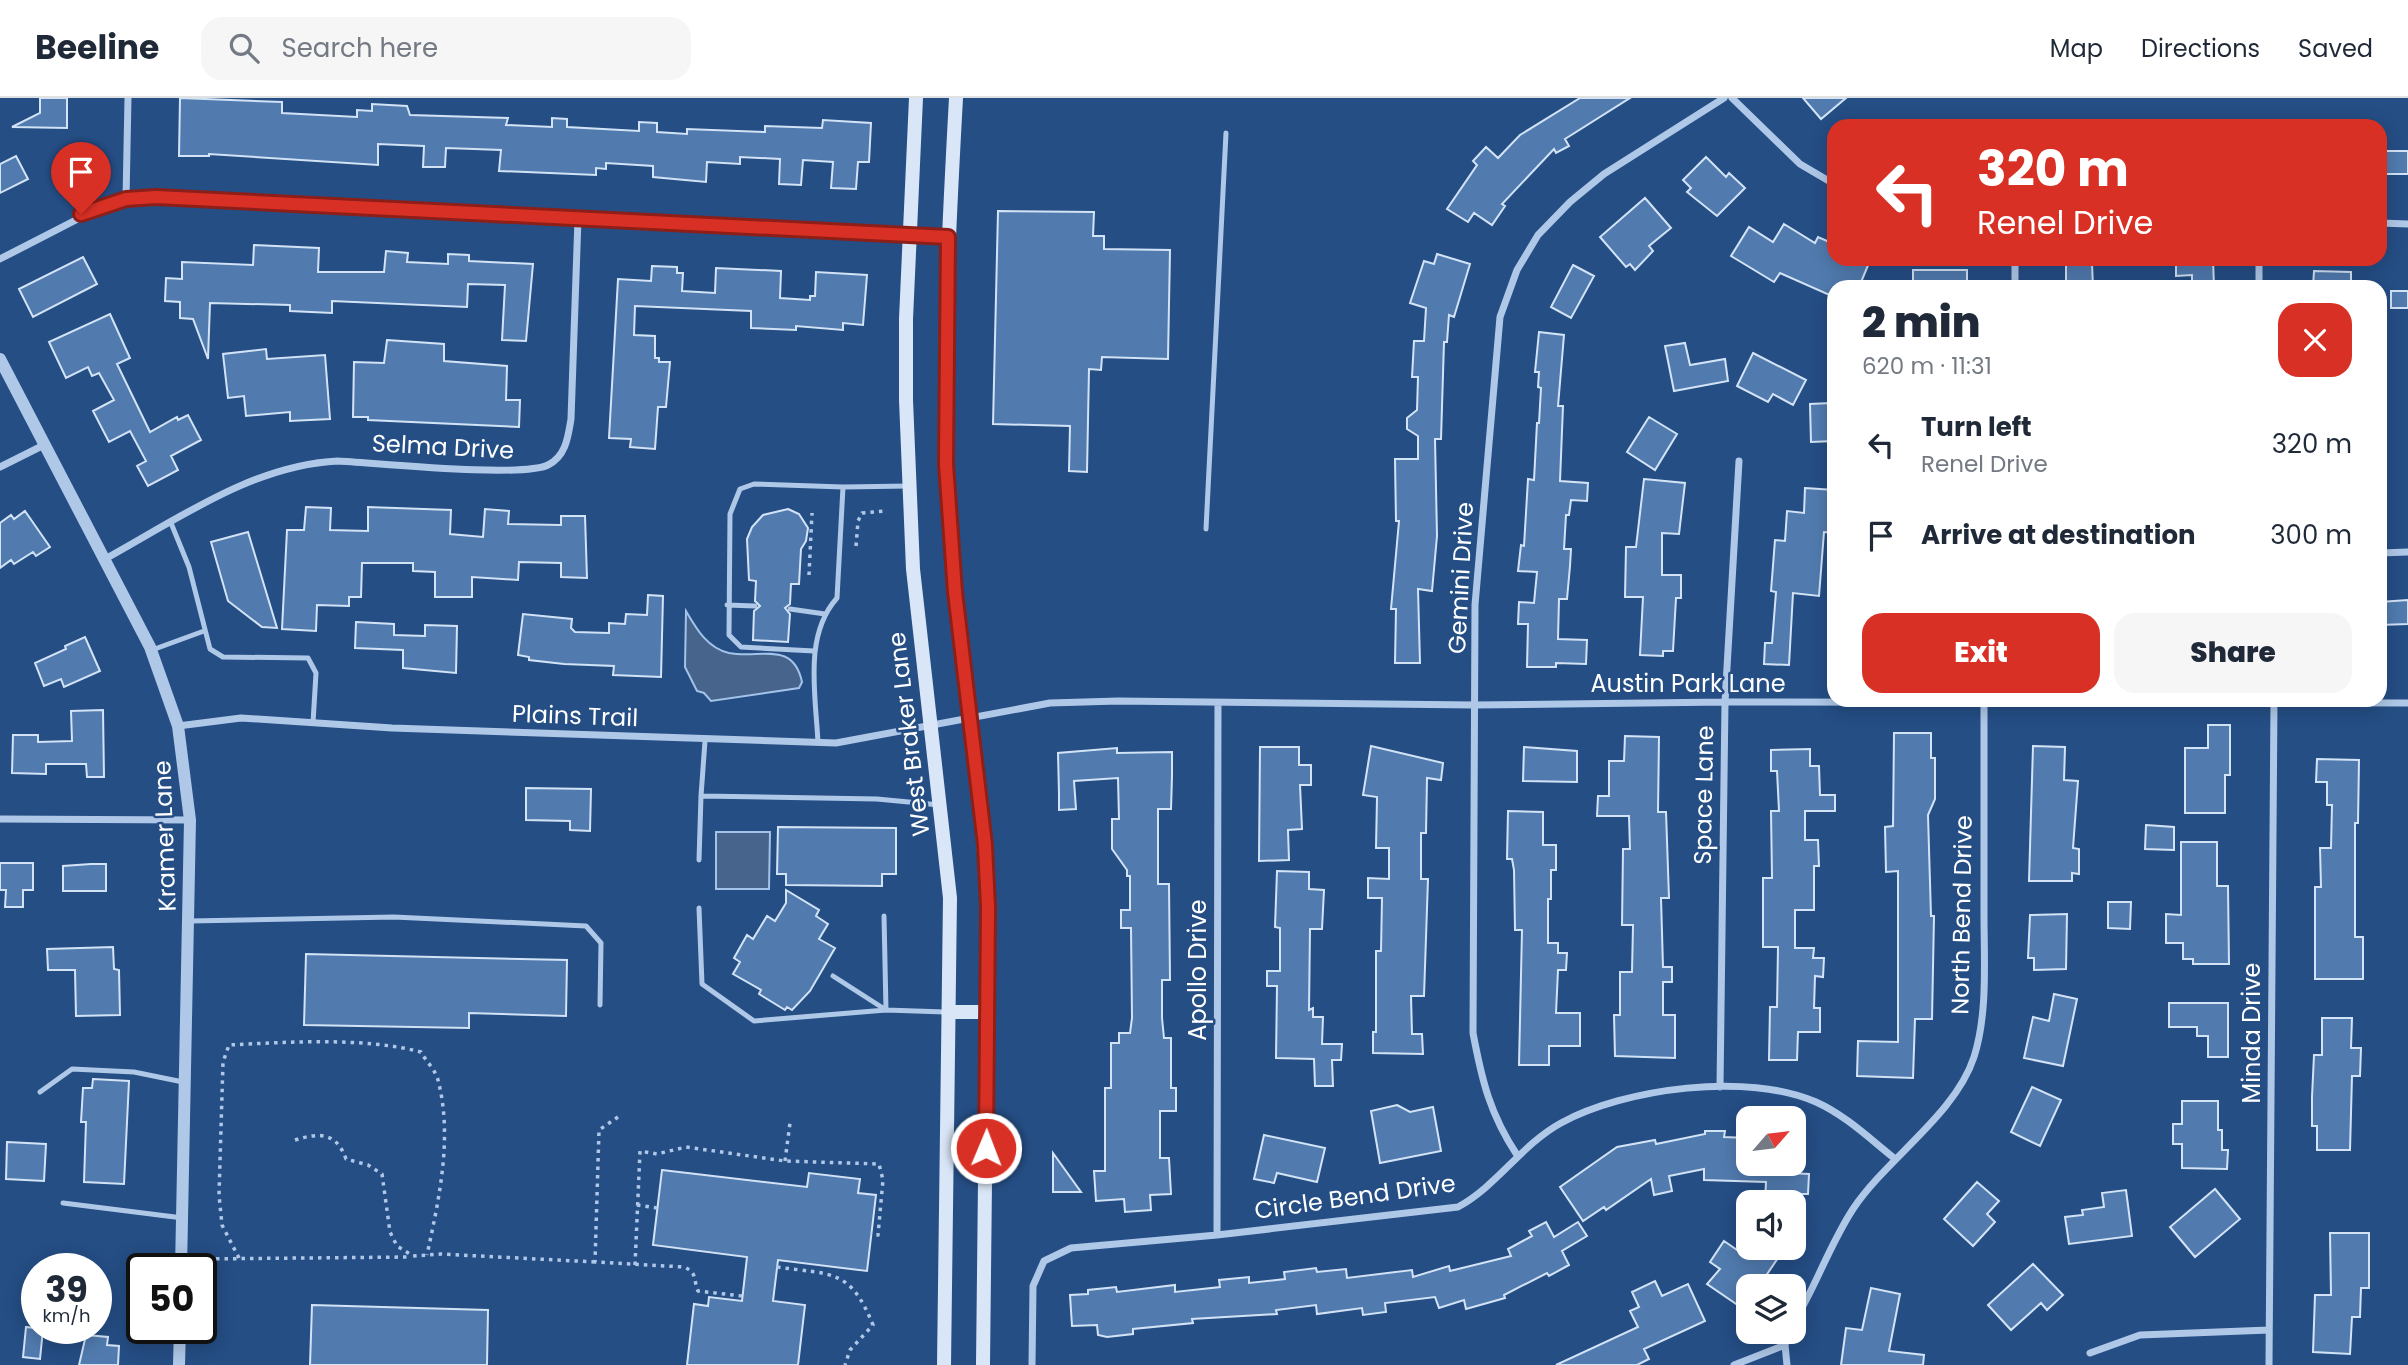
<!DOCTYPE html>
<html lang="en">
<head>
<meta charset="utf-8">
<style>
	body { margin:0; font-family:Poppins,sans-serif; background:#f6f6f7; color:#1f2937; height:100vh; display:flex; flex-direction:column; font-size:26px; white-space:nowrap }
	* { box-sizing:border-box; margin:0 }
	p { font-size:23px; color:#747a83 }
	.icon { flex:none; width:38px; height:38px; fill:none; stroke:currentColor; stroke-width:2; stroke-linecap:round; stroke-linejoin:round }
	.map { position:relative; flex:1; overflow:hidden }
	.sheet { position:absolute; left:1827px; top:182px; width:560px; height:427px; display:flex; flex-direction:column; background:#fff; border-radius:21px; box-shadow:0 4px 18px #0003 }
	.sheet>* { flex:none }
	.top-card { position:absolute; left:1827px; top:21px; width:560px; height:147px; border-radius:21px; box-shadow:0 4px 18px #0003; background:#d93025; color:#fff; overflow:hidden }
	.needle { width:46px; rotate:62deg }
	.controls { position:absolute; left:1736px; top:1008px; display:grid; gap:14px }
	.controls a { display:grid; place-items:center; width:70px; height:70px; border-radius:14px; background:#fff; box-shadow:0 4px 18px #0003; font-size:35px }
	.speed { position:absolute; left:21px; top:1155px; display:flex; gap:14px; font-size:35px; font-weight:700; text-align:center }
	.speed>* { display:grid; place-content:center; width:91px; height:91px; border-radius:50%; background:#fff; box-shadow:0 4px 18px #0003; line-height:1 }
	.speed small { font-size:18px; font-weight:400 }
	.speed .limit { border:4px solid #111; border-radius:10px; background:#fff; color:#111 }
	.pin { position:absolute; display:grid; place-items:center; width:60px; height:60px; color:#fff; margin:-72px -30px; border-radius:50% 50% 50% 0; rotate:-45deg; box-shadow:0 0 7px #0007 }
	.pin .icon { rotate:45deg }
	.me { position:absolute; width:77px; margin:-38px; rotate:1deg; stroke-linejoin:round; filter:drop-shadow(0 0 5px #0008) }
	.turn { display:flex; align-items:center; gap:24px; height:147px; padding:0 35px; font-size:32px }
	.turn .icon { width:91px; height:91px; stroke-width:2.5 }
	.turn b { display:block; font-size:49px; line-height:60px }
	.round { display:grid; place-items:center; flex:none; width:74px; height:74px; border-radius:21px; background:#f6f6f7 }
	.overview { display:flex; align-items:center; justify-content:space-between; height:119px; padding:0 35px }
	h1 { font-size:42px; font-weight:800; line-height:52px }
	.action { display:flex; gap:14px; margin-top:auto; padding:14px 35px }
	.action a { flex:1; height:80px; border-radius:21px; background:#d93025; color:#fff; font-size:28px; font-weight:800; line-height:80px; text-align:center }
	.action a+a { background:#f6f6f7; color:#1f2937 }
	ul { padding:0; list-style:none }
	li { display:flex; align-items:center; gap:21px; height:91px; padding:0 35px }
	li div { flex:1 }
	li b { display:block; font-size:26px }
	li em { font-style:normal }
	header { display:flex; align-items:center; gap:42px; box-sizing:border-box; height:98px; padding:0 35px; background:#fff; border-bottom:2px solid #e0e1e3 }
	header strong { font-size:33px }
	nav { display:flex; gap:38px; margin-inline-start:auto; font-size:24px }
	.search { width:490px; height:63px; background:#f6f6f7; display:flex; align-items:center; gap:18px; box-sizing:border-box; padding:0 24px; border-radius:21px; color:#747a83; font-size:26px }
	.map>svg:first-child { display:block }
</style>
</head>
<body>
<header>
<strong>Beeline</strong>
<div class="search"><svg class="icon" aria-label="search" viewBox="0 0 24 24"><circle cx="10" cy="10" r="6"/><path d="M15 15l6 6"/></svg>Search here</div>
<nav><a>Map</a><a>Directions</a><a>Saved</a></nav>
</header>
<div class="map">
<svg width="2408" height="1267" viewBox="0 0 2408 1267">
	<rect width="100%" height="100%" fill="#254e85"/>
	<path fill="#47658c" stroke="#a3c3e9" stroke-width="2" d="M686,513C696,530 707,550 729,555C760,561 793,542 802,584L799,590L711,603L704,595L697,593L685,569Z
		M716,734H770L769,791H716Z"/>
	<path fill="#517baf" stroke="#d3e3f6" stroke-width="2" d="M40,0H67V30L12,29L40,15Z
		M180,0L282,4V15L357,19V12L372,13V6L407,8L410,17L508,20L506,27L552,29V20L567,21V29L639,33V24L657,25V34L687,36V31L765,34V28L822,30L823,22L871,25L869,64H858L856,91L831,90L833,64L803,62L801,87L779,86L780,61L740,59V66L707,64L706,84L653,79V68L606,65V71L596,70V77L499,73L501,52L474,51L446,50L445,69H423L424,48L378,46V67L209,56V58H179Z
		M1580,0H1630L1565,41L1569,48L1556,55L1554,51L1502,106L1505,108L1492,127L1474,115L1468,124L1447,111L1477,67L1473,63L1486,49L1498,60L1520,37Z
		M1803,0H1846L1821,21Z
		M2380,53H2408V76H2380Z
		M16,58L28,81L0,95V66Z
		M1706,59L1726,79L1729,75L1745,90L1717,118L1687,94L1691,90L1683,82Z
		M1645,100L1671,130L1649,148L1653,153L1635,172L1630,166L1626,169L1600,139Z
		M998,113L1094,114L1093,138H1104V151L1170,152L1168,261L1102,259L1101,272L1089,271L1087,374L1069,373L1070,328L993,326Z
		M1784,126L1815,145L1818,139L1834,146V161H1860L1869,165L1859,189H1834V199L1780,175L1774,184L1731,158L1749,129L1773,144Z
		M254,147L319,150L318,174H384L386,153L408,155L407,164L448,166V156L469,157V163L533,166L526,243L502,242L505,187L468,186L467,209L332,203V215L290,213V207L210,205L208,261L193,221L180,220V204L165,203L166,180L182,181V164L253,167Z
		M1437,156L1470,166L1454,219L1449,217L1447,244H1444L1441,341H1435L1437,438L1432,493L1418,491L1420,565H1395L1396,511H1391L1399,423H1396L1395,361H1418V338L1407,331V320L1417,312L1418,279H1412L1414,243H1424L1426,210L1410,205L1424,163L1434,166Z
		M83,159L97,186L33,219L19,191Z
		M2176,161H2213L2214,189H2192V177L2176,178Z
		M2066,166H2092L2093,189H2066Z
		M1573,167L1594,178L1571,220L1551,209Z
		M652,168L677,169V175H683L682,193L715,195L716,170L781,173L780,200L810,202V198H815L816,174L867,177L863,227L843,225V232L796,228V232L751,230V213L635,208L634,237L655,238V260H659V264H670L666,309H658L655,351L630,349L631,341L609,340L618,181L651,183Z
		M1913,172H1967V189H1913Z
		M2314,173L2351,174V189H2313Z
		M2391,193H2408V210H2391Z
		M110,216L130,260L117,266L150,334L177,319L178,322L188,317L201,342L171,358L178,372L148,388L137,368L146,363L130,333L109,344L93,313L114,302L99,275L92,278L88,269L66,280L49,244Z
		M1539,234L1564,237L1558,308H1563L1560,383L1588,385L1587,403L1571,402L1569,417H1566L1564,451H1571L1570,468L1567,501H1559L1558,541L1587,542L1586,566L1556,565V569H1527L1528,526H1518L1519,504L1534,505L1537,474L1518,473L1521,447L1524,448L1528,381L1534,382L1537,325H1539L1541,290L1538,289L1539,274H1535Z
		M387,242L444,246V263L507,268L506,302H520L519,329L368,322V319H353L354,264L384,265Z
		M1685,245L1690,267L1725,261L1728,283L1674,293L1665,248Z
		M266,251L267,261L325,257L330,321L290,323V314L246,318L244,298L228,300L223,256Z
		M1753,255L1806,282L1793,307L1773,296L1768,304L1737,288Z
		M1831,305L1834,343L1811,344L1810,306Z
		M1649,319L1677,336L1655,372L1627,354Z
		M1644,381L1685,385L1679,436L1662,435V477H1681V500H1676L1673,553H1663V558L1640,557L1643,499H1625L1626,449H1636Z
		M1805,390L1834,392V435L1824,434L1819,498L1793,495L1789,567L1764,566L1765,545H1772L1776,494L1771,493L1775,442L1785,443L1787,413L1804,415Z
		M306,409L331,410L330,432L368,433V409L451,412L450,436L483,439L485,411L509,413L508,426L561,427V418H585L587,480L561,479V465L519,464L518,482L472,479V499H435V474L413,473V465H362L361,499H349V508L317,507L316,533L282,531L287,432H304Z
		M788,411L799,416L808,430L806,443L801,451L799,486H791L790,506L785,510L790,516L788,544L753,542L754,513L760,508L755,503L756,483L749,482L747,441L752,429L763,417Z
		M25,413L50,449L36,458L33,454L14,466L11,462L0,470V425L11,417L14,421Z
		M248,434L277,530L262,529L228,503L211,444Z
		M648,497L663,498L661,579L613,577L614,568L564,566L529,562V559L518,557L523,516L572,521L571,530L575,534L609,535V525L625,526L626,516L647,517Z
		M2408,502V526L2380,527V504Z
		M356,524L394,526V537L425,538V527L457,528L456,575L403,570V552L355,550Z
		M85,539L100,573L64,589L61,581L44,588L35,565L66,551L65,548Z
		M103,612L104,679H87L86,666H46V676L12,675L13,637H38V644L72,643L71,613Z
		M2208,627H2230V677H2225V715H2185V650H2208Z
		M1894,635H1931V660H1935V701L1928,717L1931,818H1934L1932,921H1915L1913,980L1857,978L1858,943L1898,944V773L1886,774L1885,729L1893,728Z
		M1625,638L1659,639L1658,714H1666L1669,800H1661L1663,869H1672V884H1663V917H1675V960L1615,958L1614,917H1620V874H1632L1633,827H1622L1623,751H1630L1629,718H1597L1598,698H1609V663H1624Z
		M1371,648L1443,665L1441,682L1427,680L1426,735H1421V781H1428L1424,898H1411L1412,936H1422L1423,956L1373,955V934H1376V853H1381L1382,800H1368V780L1389,781V750H1376L1377,699L1363,697Z
		M2033,648L2065,649L2064,682L2078,683L2073,750L2079,751V776L2072,775V783H2029Z
		M1260,649H1299V667H1311V687H1300L1302,731L1288,732L1289,762L1259,763Z
		M1524,649L1577,653V684L1523,683Z
		M1117,650V655L1172,654V678L1171,711H1158V786H1169L1170,882H1162V920L1164,940H1171V990H1176V1013H1160V1060H1169L1171,1096L1150,1097L1151,1112L1125,1114L1124,1101L1096,1103L1094,1073H1105V990H1111V945H1119V935H1130L1132,920L1131,830H1121V812H1130V778H1127V772L1112,751V721H1119L1118,680L1074,683L1076,711L1059,712V696L1058,655Z
		M1810,651V668H1819L1820,697H1835V713H1805V742H1818L1819,768H1814V812H1795V850H1814L1813,860H1824L1823,879L1815,878L1814,910H1820V934H1798L1797,962H1769L1770,909H1777L1778,849H1763V780H1772L1771,713H1779L1777,673H1771V652Z
		M2317,661L2359,662L2358,725H2355V839H2363V881H2315V789H2321L2320,750H2331L2332,707H2327V684H2316Z
		M526,690L591,691L590,733L570,732V723L526,722Z
		M1508,713L1543,714V747H1556V772H1551V801H1548V845H1558V855H1567L1566,872H1558L1556,915H1580V948H1549V967H1519L1522,832H1515L1514,772L1512,761H1507Z
		M2146,727L2174,729V752L2145,751Z
		M778,729L896,730V776H882V788L786,787V776H777Z
		M2181,744H2217V788H2228L2229,866H2193V861H2183V845H2166V816L2181,817Z
		M0,765H33V792H23V809H5L6,792H0Z
		M91,766H106V793H63V768Z
		M1277,773L1309,774V791L1324,792L1322,831H1310L1309,912L1313,910V919H1323L1322,946H1342L1341,962H1332L1333,988H1315L1314,961L1276,960L1277,888H1267V873H1280V830L1275,829Z
		M786,792L819,812L816,818L828,826L819,841L835,850L810,893L792,912L787,909L785,912L759,896L761,892L733,876L740,864L734,860L747,837L753,841L767,818L775,823L786,805Z
		M2108,804H2131L2130,831L2108,830Z
		M2067,816L2066,871L2034,872V860H2028L2030,817Z
		M113,849L114,871L119,872L120,917L76,918L75,872H48L47,851Z
		M306,856L567,862L566,918L469,915V930L304,927Z
		M2054,896L2077,901L2063,968L2024,960L2033,919L2049,923Z
		M2169,905H2228V959H2208V938H2197V929H2169Z
		M2322,920H2352L2351,950H2361L2360,978H2352L2350,1052H2317V1028H2312V999L2314,957H2322Z
		M93,981L129,983L124,1086L84,1084L86,1024H81L83,990H92Z
		M2032,989L2061,1002L2040,1048L2011,1034Z
		M2182,1003H2218V1032H2222V1052H2228L2227,1071L2182,1070V1046H2173V1026H2182Z
		M1397,1007L1410,1014L1433,1009L1441,1053L1380,1065L1371,1013Z
		M1705,1033H1725L1724,1039L1748,1040V1066H1789V1075L1809,1076L1808,1096H1798L1797,1104H1765L1766,1084L1704,1082V1071L1669,1078L1672,1093L1654,1097L1651,1081L1606,1112L1604,1109L1583,1123L1560,1089L1617,1049L1655,1042L1656,1046L1705,1036Z
		M1264,1037L1325,1050L1317,1084L1277,1075L1274,1085L1254,1081Z
		M7,1044L46,1046L44,1083L6,1081Z
		M1053,1055L1081,1094H1053Z
		M662,1072L807,1089L809,1075L860,1081L858,1095L876,1097L867,1173L778,1162L773,1203L805,1207L798,1267H687L694,1206L708,1208L709,1199L742,1203L747,1159L653,1147Z
		M1977,1084L1999,1103L1987,1116L1995,1124L1973,1148L1944,1121Z
		M2215,1091L2240,1121L2195,1159L2170,1129Z
		M2126,1092L2132,1138L2069,1146L2065,1119L2083,1117L2082,1112L2104,1109L2102,1095Z
		M1546,1124L1554,1139L1578,1124L1587,1138L1562,1153L1569,1167L1549,1178L1547,1175L1504,1197L1505,1200L1466,1211L1464,1202L1439,1210L1435,1199L1385,1205L1386,1214L1363,1217L1362,1210L1317,1216L1316,1207L1276,1212L1277,1216L1192,1221L1193,1225L1133,1231V1236L1107,1239L1098,1237L1097,1227L1072,1228L1070,1197L1088,1196V1192L1116,1189L1117,1194L1175,1187V1194L1220,1189L1219,1182L1249,1179V1185L1285,1181L1284,1174L1316,1170L1317,1174L1346,1171L1347,1180L1412,1172L1413,1179L1449,1168L1450,1173L1511,1158L1508,1151L1532,1138L1529,1133Z
		M2330,1135H2369V1190H2361L2360,1219H2352L2350,1256L2313,1254L2315,1197H2331Z
		M1724,1143L1746,1158L1751,1150H1763L1778,1160L1759,1188H1748V1214L1707,1186L1720,1171L1710,1164Z
		M2033,1166L2063,1197L2047,1212L2041,1205L2011,1232L1988,1207Z
		M1655,1183L1662,1198L1688,1186L1705,1223L1644,1251L1649,1261L1637,1267H1556L1638,1229L1630,1213L1639,1209L1632,1194Z
		M1871,1190L1900,1196L1889,1253L1924,1257L1923,1267H1841L1846,1230L1862,1232Z
		M312,1207L488,1212L487,1267H310Z
		M26,1229L43,1231L40,1261L23,1259Z
		M86,1237L108,1239L107,1247L119,1248L118,1267H79Z"/>
	<g fill="none" stroke-linecap="round" stroke-linejoin="round">
		<path stroke="#afc8e8" stroke-width="3.5" stroke-dasharray="3.5 5" stroke-linecap="butt" d="M856,448L858,423L862,415L884,413
			M809,477L812,415
			M618,1019L599,1032L595,1164L684,1169C698,1175 693,1182 698,1193L742,1198
			M295,1042C318,1035 336,1033 346,1061L368,1067L382,1076L390,1134L397,1148L413,1158L441,1156L595,1164
			M785,1063L790,1025
			M637,1107L657,1110
			M239,1160L222,1127L219,1097L223,964L229,947C289,944 364,939 421,954C426,963 436,973 438,982C453,1039 439,1101 427,1157
			M199,1161L411,1159
			M635,1167L640,1053L657,1056L686,1049L785,1063L879,1066L883,1082L878,1137L871,1136
			M777,1169C832,1177 850,1170 873,1227L850,1252L845,1267"/>
		<path stroke="#afc8e8" stroke-width="5" d="M171,425L189,469L210,551L223,559L308,560L316,575L313,625
			M1206,431L1226,35
			M727,507L755,508
			M790,511L825,516
			M152,552L204,533
			M814,553L741,549L729,537L730,416L740,391L754,386L843,389
			M705,643L701,698L877,701L940,707
			M818,645C816,598 803,538 837,500L843,389L909,388
			M699,762L701,698
			M699,810L702,886L754,923L886,912L945,914
			M884,818L886,912
			M190,823L394,819L586,828L601,845L600,907
			M833,878L886,912
			M40,994L72,971L134,974L183,984
			M63,1105L183,1120"/>
		<path stroke="#afc8e8" stroke-width="7" d="M1732,0L1800,66L1834,86
			M126,101L128,0
			M2380,125L2408,126
			M0,161L107,106L156,99L948,139
			M2015,189V161
			M2259,189V161
			M0,369L44,347
			M2380,455L2408,454
			M105,461C178,421 253,367 338,363C377,365 521,380 548,367C566,358 568,339 571,321L578,121
			M178,628L241,620L392,630L836,645L1050,605L1118,603L1474,607L1725,604L2408,605
			M0,721L190,722
			M1720,989L1725,604L1739,363
			M1517,1057C1490,1016 1482,983 1473,935L1475,507L1500,219L1517,172L1538,137L1570,104L1604,76L1724,0
			M1217,1137L1218,606
			M1794,1224C1816,1188 1830,1146 1853,1111C1887,1060 1955,1017 1974,959C1988,915 1984,862 1984,817C1984,746 1984,675 1984,605
			M2090,1255L2140,1237L2269,1232
			M1032,1267L1033,1188L1044,1163L1071,1150L1217,1137L1458,1109C1497,1088 1521,1047 1561,1025C1625,990 1748,974 1816,1004C1845,1017 1869,1040 1894,1060
			M1734,1267L1785,1247
			M1787,1267L1785,1247L1790,1234
			M2269,1267L2274,603"/>
		<path stroke="#afc8e8" stroke-width="12" d="M0,261L150,549L178,628L190,722L181,1171
			M179,1267L180,1230"/>
		<path stroke="#d9e6f7" stroke-width="14" d="M916,0L906,221V302L913,471L950,800L944,1267
			M956,0C948,145 940,289 950,434C959,559 981,683 988,809L983,1267
			M948,914H988"/>
	</g>
	<g fill="none" stroke-linecap="round" stroke-linejoin="round">
		<g stroke="#8d1f18" stroke-width="18">
			<path id="route" d="M81,116L126,101L156,99L948,139L946,366L955,494L985,747L988,809L986,1050"/>
		</g>
		<use href="#route" stroke="#d93025" stroke-width="12"/>
	</g>
	<g text-anchor="middle" stroke-width="5" stroke-linejoin="round" paint-order="stroke">
		<g font-size="24" fill="#fff" stroke="#254e85">
			<text transform="translate(443 349) rotate(3)" y="8">Selma Drive</text>
			<text transform="translate(1461 480) rotate(-87)" y="8">Gemini Drive</text>
			<text x="1688" y="594">Austin Park Lane</text>
			<text transform="translate(575 618) rotate(2)" y="8">Plains Trail</text>
			<text transform="translate(909 636) rotate(-97)" y="8">West Braker Lane</text>
			<text transform="translate(1704 697) rotate(-89)" y="8">Space Lane</text>
			<text transform="translate(165 738) rotate(-92)" y="8">Kramer Lane</text>
			<text transform="translate(1962 817) rotate(-89)" y="8">North Bend Drive</text>
			<text transform="translate(1198 872) rotate(-90)" y="8">Apollo Drive</text>
			<text transform="translate(2252 935) rotate(-90)" y="8">Minda Drive</text>
			<text transform="translate(1355 1099) rotate(-8)" y="8">Circle Bend Drive</text>
		</g>
	</g>
</svg>
<div class="controls">
<a><svg class="needle" viewBox="-14 -14 28 28"><path d="M0-13l5 13h-10z" fill="#e53935"/><path d="M0 13l5-13h-10z" fill="#747a83"/></svg></a>
<a><svg class="icon" aria-label="sound" viewBox="0 0 24 24"><path d="M4 9h4l5-4v14l-5-4H4zM17 9q2 3 0 6"/></svg></a>
<a><svg class="icon" aria-label="layers" viewBox="0 0 24 24"><path d="M12 4l9 5-9 5-9-5zM3 14l9 5 9-5"/></svg></a>
</div>
<div class="speed"><div>39<small>km/h</small></div><div class="limit">50</div></div>
<div class="pin" style="left:81px;top:116px;background:#d93025"><svg class="icon" aria-label="arrive" viewBox="0 0 24 24"><path d="M6 21V4h12l-3 4 3 4H6"/></svg></div>
<svg class="me" style="left:986px;top:1050px" viewBox="-20 -20 40 40"><circle r="17" fill="#d93025" stroke="#fff" stroke-width="3"/><path d="M0-11L8 9 0 5-8 9z" fill="#fff"/></svg>
<div class="top-card">
<div class="turn"><svg class="icon" aria-label="left" viewBox="0 0 24 24"><path d="M17 20v-9H6M10 6l-5 5 5 5"/></svg><div><b>320 m</b>Renel Drive</div></div>
</div>
<section class="sheet">
<div class="overview"><div><h1>2 min</h1><p>620 m · 11:31</p></div><a class="round" style="background:#d93025;color:#fff"><svg class="icon" aria-label="close" viewBox="0 0 24 24"><path d="M6 6l12 12M18 6L6 18"/></svg></a></div>
<ul>
<li><svg class="icon" aria-label="left" viewBox="0 0 24 24"><path d="M17 20v-9H6M10 6l-5 5 5 5"/></svg><div><b>Turn left</b><p>Renel Drive</p></div><em>320 m</em></li>
<li><svg class="icon" aria-label="arrive" viewBox="0 0 24 24"><path d="M6 21V4h12l-3 4 3 4H6"/></svg><div><b>Arrive at destination</b></div><em>300 m</em></li>
</ul>
<div class="action"><a>Exit</a><a>Share</a></div>
</section>
</div>
</body>
</html>
